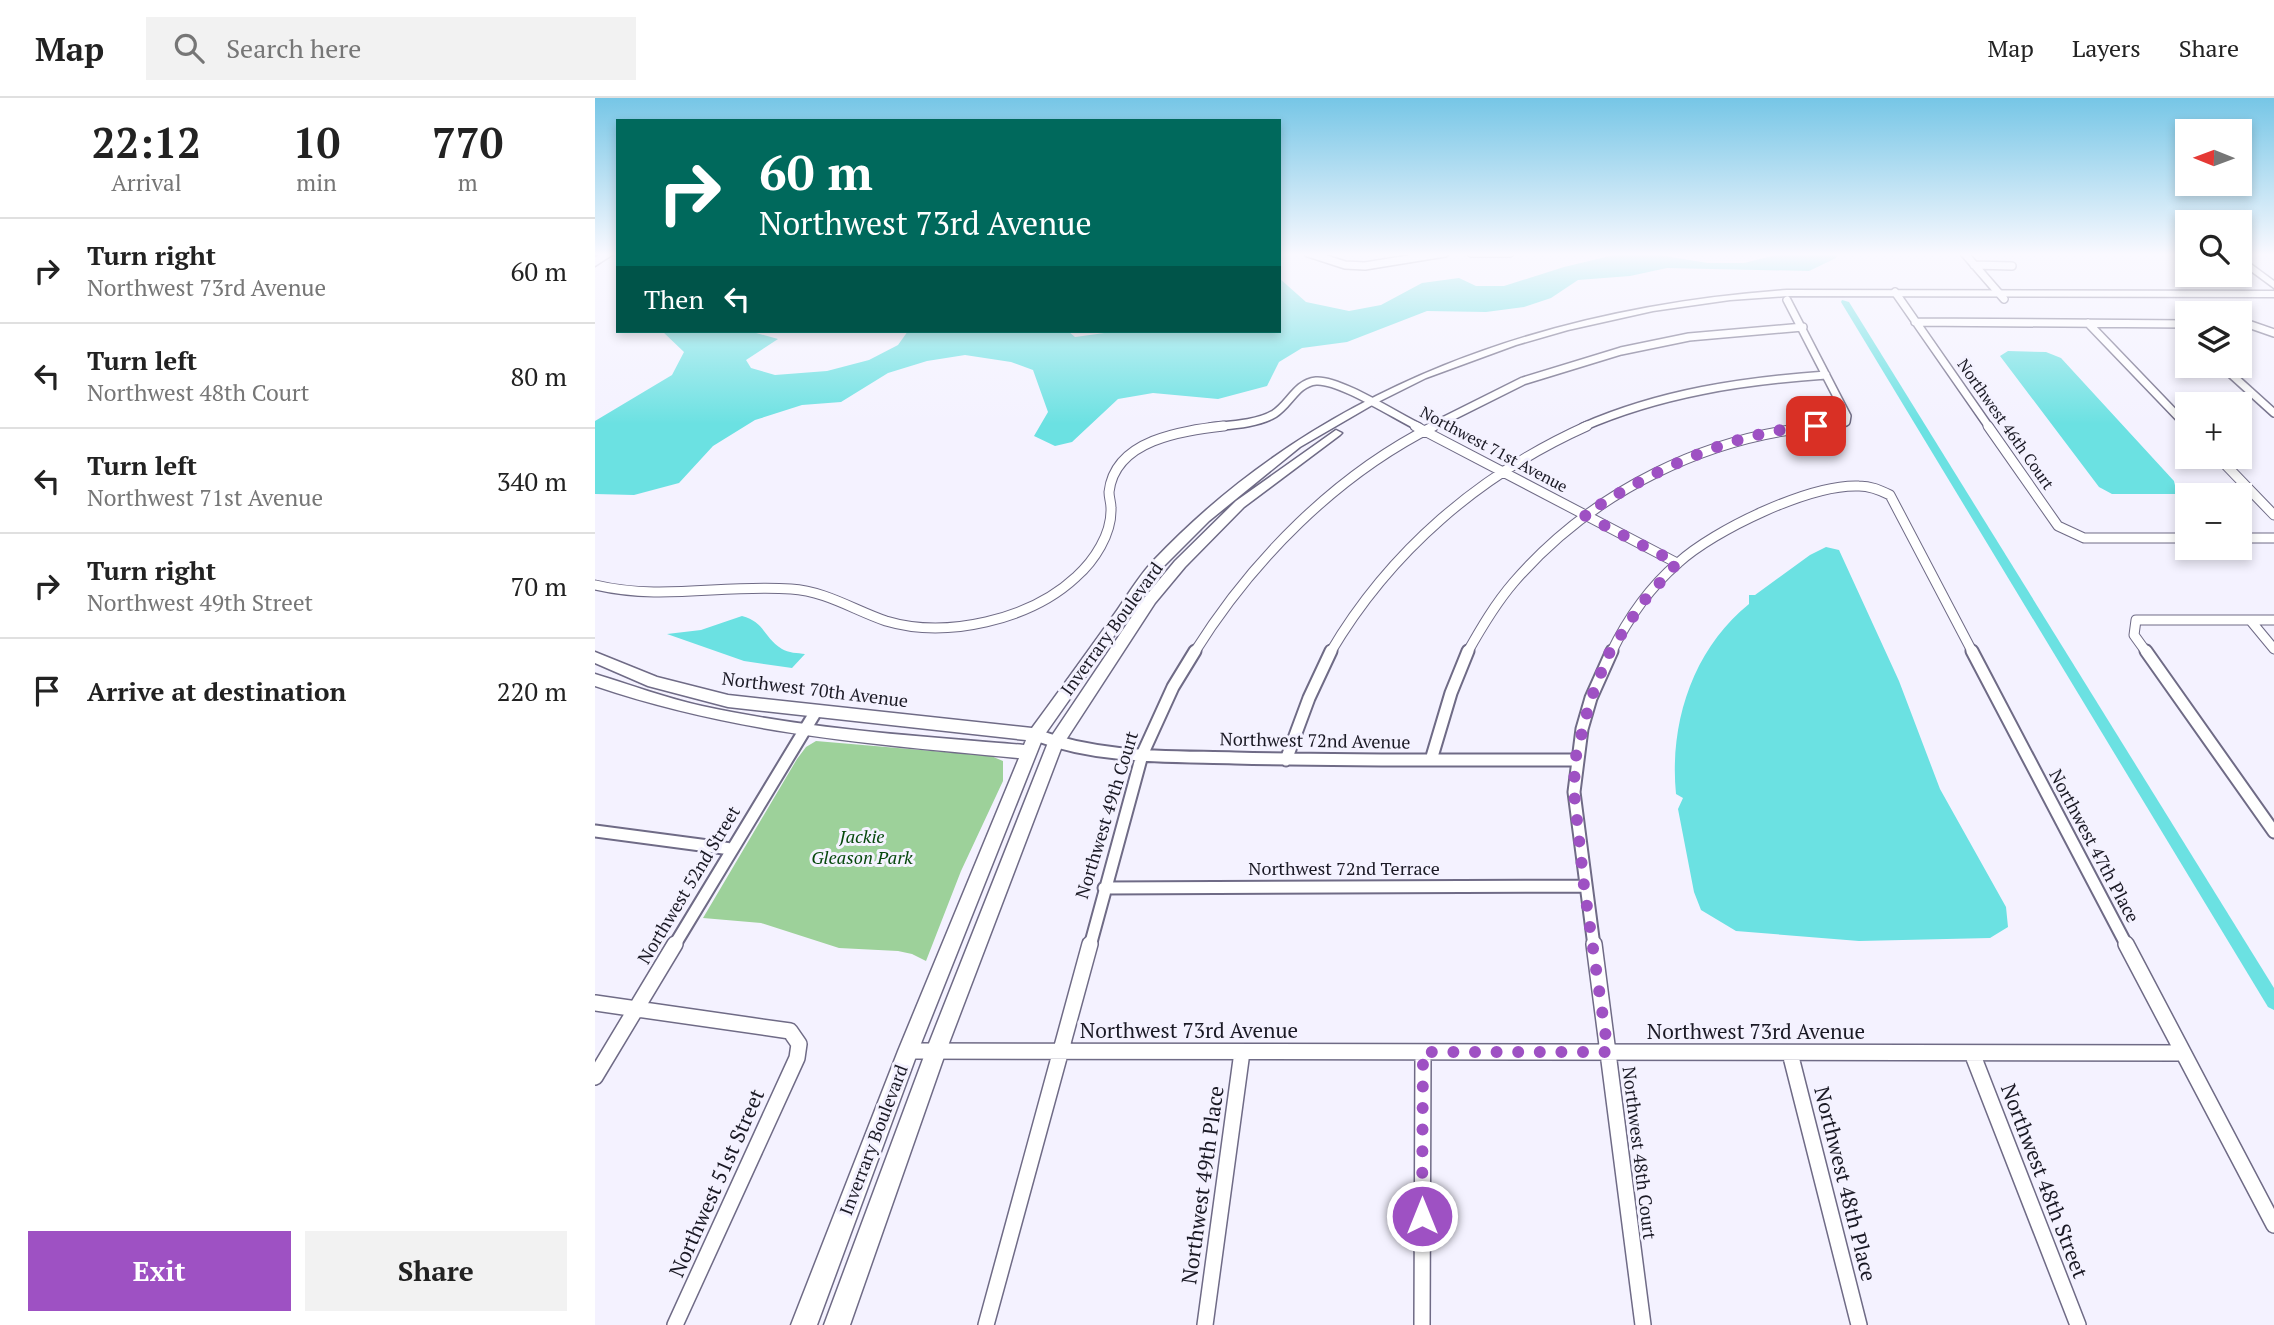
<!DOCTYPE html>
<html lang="en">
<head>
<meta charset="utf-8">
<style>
	body { margin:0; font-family:"PT Serif",serif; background:#f2f2f2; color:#222; height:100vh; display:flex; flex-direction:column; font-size:26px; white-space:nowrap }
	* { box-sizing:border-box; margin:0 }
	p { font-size:23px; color:#767676 }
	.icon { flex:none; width:38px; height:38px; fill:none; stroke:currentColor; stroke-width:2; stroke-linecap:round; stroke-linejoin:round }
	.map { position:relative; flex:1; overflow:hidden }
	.sheet { display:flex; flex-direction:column; background:#fff; width:595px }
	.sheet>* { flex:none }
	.banner { position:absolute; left:21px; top:21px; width:665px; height:214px; border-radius:0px; box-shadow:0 4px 10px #0003; background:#00695c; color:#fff; overflow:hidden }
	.needle { width:46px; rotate:271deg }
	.fabs { position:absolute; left:1580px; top:21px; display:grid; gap:14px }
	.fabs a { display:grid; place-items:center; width:77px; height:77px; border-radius:0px; background:#fff; box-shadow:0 4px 10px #0003; font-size:35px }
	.pin { position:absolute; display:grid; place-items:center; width:60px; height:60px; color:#fff; margin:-30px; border-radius:14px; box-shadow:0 4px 10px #0006 }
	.me { position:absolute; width:77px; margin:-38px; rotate:0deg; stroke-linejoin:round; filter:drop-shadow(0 0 5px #0008) }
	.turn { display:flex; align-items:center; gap:24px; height:147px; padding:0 28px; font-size:32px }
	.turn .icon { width:91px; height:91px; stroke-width:2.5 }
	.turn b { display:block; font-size:49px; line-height:60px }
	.then { display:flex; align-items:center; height:66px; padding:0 28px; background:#0003; gap:14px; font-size:26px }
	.eta { display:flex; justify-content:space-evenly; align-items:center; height:119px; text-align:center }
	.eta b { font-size:42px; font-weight:600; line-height:49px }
	.button { display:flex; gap:14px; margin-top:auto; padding:14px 28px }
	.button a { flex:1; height:80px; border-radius:0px; background:#9e51c3; color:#fff; font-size:28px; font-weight:600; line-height:80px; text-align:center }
	.button a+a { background:#f2f2f2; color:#222 }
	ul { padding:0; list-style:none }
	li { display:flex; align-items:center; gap:21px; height:105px; padding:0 28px; border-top:2px solid #e0e0e0 }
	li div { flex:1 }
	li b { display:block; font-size:26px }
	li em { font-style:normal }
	header { display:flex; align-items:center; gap:42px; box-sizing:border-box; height:98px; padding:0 35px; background:#fff; border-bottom:2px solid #e0e0e0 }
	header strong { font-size:33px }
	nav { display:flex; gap:38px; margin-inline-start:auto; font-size:24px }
	.search { width:490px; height:63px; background:#f2f2f2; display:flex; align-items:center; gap:18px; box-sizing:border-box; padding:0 24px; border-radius:0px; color:#767676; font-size:26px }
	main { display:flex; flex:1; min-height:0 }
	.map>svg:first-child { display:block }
</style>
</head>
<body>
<header>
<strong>Map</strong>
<div class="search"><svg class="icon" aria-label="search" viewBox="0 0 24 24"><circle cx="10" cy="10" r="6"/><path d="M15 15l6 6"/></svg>Search here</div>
<nav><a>Map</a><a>Layers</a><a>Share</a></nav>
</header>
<main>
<section class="sheet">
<div class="eta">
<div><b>22:12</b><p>Arrival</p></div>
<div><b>10</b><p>min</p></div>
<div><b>770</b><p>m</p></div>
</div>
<ul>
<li><svg class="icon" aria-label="right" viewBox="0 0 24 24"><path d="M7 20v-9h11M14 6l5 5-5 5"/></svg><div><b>Turn right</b><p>Northwest 73rd Avenue</p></div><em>60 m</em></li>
<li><svg class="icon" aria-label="left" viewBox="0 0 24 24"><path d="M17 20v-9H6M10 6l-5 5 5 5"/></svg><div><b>Turn left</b><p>Northwest 48th Court</p></div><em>80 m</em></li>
<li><svg class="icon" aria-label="left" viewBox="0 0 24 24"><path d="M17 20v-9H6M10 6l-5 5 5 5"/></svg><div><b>Turn left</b><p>Northwest 71st Avenue</p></div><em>340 m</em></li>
<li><svg class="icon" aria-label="right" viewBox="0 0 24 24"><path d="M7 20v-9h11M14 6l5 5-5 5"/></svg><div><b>Turn right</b><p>Northwest 49th Street</p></div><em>70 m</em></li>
<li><svg class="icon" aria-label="arrive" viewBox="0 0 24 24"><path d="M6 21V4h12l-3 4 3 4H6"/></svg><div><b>Arrive at destination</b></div><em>220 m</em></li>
</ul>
<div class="button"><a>Exit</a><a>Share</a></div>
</section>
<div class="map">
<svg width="1679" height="1227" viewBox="0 0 1679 1227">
	<rect width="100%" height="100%" fill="#f4f2ff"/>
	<path fill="#9dd19a" d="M221,643L396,658L408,663V683L366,773L331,863L317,856L303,853L244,850L166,825L108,820L202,661L211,649Z"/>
	<path fill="#6be1e2" d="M1189,155H1243L1241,160L1214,173L1072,170L1035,178L983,182L956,200L929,209L891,214L832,213L752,244L707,250L684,264L672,288L623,301L558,295L523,301L477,344L460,348L439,338L453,314L438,272L416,264L370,257L332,263L293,275L246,304L207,307L160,322L118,348L84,385L39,397L0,396V323L77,277L89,254L67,233H154L183,241L151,262L156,270L180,277L232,273L274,262L303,247L313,233H473L480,239L524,233H684V180L711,204L754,213L786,207L827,185L864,180L881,188H909L969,169L1019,157L1057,156L1113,165H1149Z
		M1413,253L1451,254L1466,260L1579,383L1582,396H1517L1504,389L1405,258Z
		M1231,449L1244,452L1304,583L1345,691L1411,809L1413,829L1395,840L1264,843L1141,833L1106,812L1099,794L1083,711L1088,700L1081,696C1074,625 1098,551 1154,506V497H1160L1215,457Z
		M147,518C170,524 168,539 187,551C193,555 203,555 210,556L197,570L149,563L72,536L106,532Z"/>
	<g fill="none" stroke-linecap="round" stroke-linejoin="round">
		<path fill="#6be1e2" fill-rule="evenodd" d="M1247,202L1254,204L1679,890V912L1673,909L1246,204Z"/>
		<g stroke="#6f6b86" stroke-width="10">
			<path id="street-far3" d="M713,155L750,167L770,168L850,155
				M876,155H915
				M1369,155L1409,201
				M1379,167L1417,168
				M1300,194L1394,329
				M1192,202L1252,318L1251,324L1245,326L1201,329
				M1320,224L1592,226
				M1493,225L1592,328
				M1645,227H1656L1679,235
				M1627,268L1679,315
				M616,329C636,327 662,326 679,316C695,306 701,285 721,283C744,281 801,318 824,329
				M836,329L928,283L1026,253L1094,239L1208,229
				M988,329C1066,295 1147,283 1231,277"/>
		</g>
		<g stroke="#6f6b86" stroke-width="11">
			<path id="street-far2" d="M820,328L1082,465
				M1393,328L1463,428L1489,440H1592
				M1623,359L1679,417
				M1645,440H1679
				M0,487C67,503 128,486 196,491C230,493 259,512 291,523C351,541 435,522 481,479C499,463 517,436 516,410C516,404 514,400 514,394C520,341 588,333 629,328
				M1655,522L1679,551
				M599,555C657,462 741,377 839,328
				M735,555C795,453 885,376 992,328
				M872,555C886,530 900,506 919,484C997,394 1113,336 1231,328
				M1016,555C1032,522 1055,489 1083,465C1119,432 1215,386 1264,388C1276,388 1285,392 1295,397L1378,555
				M1552,555L1539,537L1541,522H1679"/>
		</g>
		<g stroke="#6f6b86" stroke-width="15">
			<path id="street-far1" d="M1377,553L1532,848
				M1551,553L1679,734
				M441,637C505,661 573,658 640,660C753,663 867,662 980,662
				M691,662L714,600L736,553
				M836,662L856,595L873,553
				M0,733L136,751
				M509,790L989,788
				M79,848L220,615
				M495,848L547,657L578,589L600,553
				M999,848L979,694L987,631L996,600L1017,553"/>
		</g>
		<g stroke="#6f6b86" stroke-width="18">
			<path id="street" d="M999,846L1048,1227
				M1531,846L1679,1127
				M0,905L195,933L204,946L202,960L80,1227
				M313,953L1588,955
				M1195,955L1264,1227
				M1377,955L1483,1227
				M0,979L80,846
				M391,1227L495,846
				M610,1227L647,954
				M827,1227L828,954"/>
		</g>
		<g stroke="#6f6b86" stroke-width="3">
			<path id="secondary" d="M1645,158L1679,183V190L1645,165Z
				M1192,192L1679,193V199L1192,198L1135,202L1058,213L973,232L921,247L831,280L779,306L705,349L614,423L566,471L448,639L323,953L222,1227H196L303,953L424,660C276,646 142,636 0,588V576C36,587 71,600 107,608C213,631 321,638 429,647L431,642L133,609L53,588L0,565V554L62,579L133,597L437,630C464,593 491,556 518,518C531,500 543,479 558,463C726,286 954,209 1192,192Z
				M741,332L747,335L745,337L649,409L590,469L560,505L467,648L351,953L255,1227H229L331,953L454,642L550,499L580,463L641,403Z"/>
		</g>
		<g stroke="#6f6b86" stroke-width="3">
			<path id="highway" d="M7,155H20L0,168V159Z"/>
		</g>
		<use href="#street-far3" stroke="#fff" stroke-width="7"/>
		<use href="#street-far2" stroke="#fff" stroke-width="9"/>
		<use href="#street-far1" stroke="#fff" stroke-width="11"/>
		<use href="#street" stroke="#fff" stroke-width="15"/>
		<use href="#secondary" fill="#fff" fill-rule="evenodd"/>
		<use href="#highway" fill="#fff" fill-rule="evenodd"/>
	</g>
	<linearGradient id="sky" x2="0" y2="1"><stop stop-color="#76c6e6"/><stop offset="0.48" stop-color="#faf9ff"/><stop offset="1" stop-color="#faf9ff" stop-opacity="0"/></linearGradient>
	<rect width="1679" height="326" fill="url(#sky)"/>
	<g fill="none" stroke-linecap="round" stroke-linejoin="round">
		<path stroke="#9e51c3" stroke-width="12" stroke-dasharray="0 21.6" d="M827,1118L828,954H1013L989,788L979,694L980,662L995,603L1013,557L1047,505L1082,465L989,417C1058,372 1138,333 1221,328"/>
	</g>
	<g text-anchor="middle" stroke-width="6" stroke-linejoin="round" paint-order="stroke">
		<g font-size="16" fill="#1a1924" stroke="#f4f2ff">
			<text transform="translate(1411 326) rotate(55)" y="6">Northwest 46th Court</text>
			<text transform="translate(899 351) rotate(28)" y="6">Northwest 71st Avenue</text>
		</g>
		<g font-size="18" fill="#1a1924" stroke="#f4f2ff">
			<text transform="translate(517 531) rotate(-54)" y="6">Inverrary Boulevard</text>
			<text transform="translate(220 592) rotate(7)" y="6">Northwest 70th Avenue</text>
			<text transform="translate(720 643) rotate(1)" y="6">Northwest 72nd Avenue</text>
			<text transform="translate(512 717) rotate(-73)" y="6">Northwest 49th Court</text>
			<text transform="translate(1499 748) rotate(62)" y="6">Northwest 47th Place</text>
			<text x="749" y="777">Northwest 72nd Terrace</text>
			<text transform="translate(94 787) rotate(-59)" y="6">Northwest 52nd Street</text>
			<text transform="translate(279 1042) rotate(-69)" y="6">Inverrary Boulevard</text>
			<text transform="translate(1044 1055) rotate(83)" y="6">Northwest 48th Court</text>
		</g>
		<g font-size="18" font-style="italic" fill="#06480c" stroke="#f4f2ff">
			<text x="267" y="745">Jackie<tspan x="267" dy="21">Gleason Park</tspan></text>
		</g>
		<g font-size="21" fill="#1a1924" stroke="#f4f2ff">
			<text x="594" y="940">Northwest 73rd Avenue</text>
			<text x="1161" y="941">Northwest 73rd Avenue</text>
			<text transform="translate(1449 1083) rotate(69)" y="7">Northwest 48th Street</text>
			<text transform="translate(122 1085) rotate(-66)" y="7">Northwest 51st Street</text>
			<text transform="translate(1250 1086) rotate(76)" y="7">Northwest 48th Place</text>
			<text transform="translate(608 1087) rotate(-82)" y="7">Northwest 49th Place</text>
		</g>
	</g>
</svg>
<div class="fabs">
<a><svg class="needle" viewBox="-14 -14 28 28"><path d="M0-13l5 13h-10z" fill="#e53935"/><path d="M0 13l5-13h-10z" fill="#767676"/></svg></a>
<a><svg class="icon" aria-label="search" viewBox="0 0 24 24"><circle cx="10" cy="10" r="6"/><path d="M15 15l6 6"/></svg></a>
<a><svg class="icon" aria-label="layers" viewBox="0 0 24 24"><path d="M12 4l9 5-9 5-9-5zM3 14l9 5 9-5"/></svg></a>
<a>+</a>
<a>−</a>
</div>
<div class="pin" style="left:1221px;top:328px;background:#d93025"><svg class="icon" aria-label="arrive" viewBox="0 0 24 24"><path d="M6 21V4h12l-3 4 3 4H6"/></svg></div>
<svg class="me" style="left:827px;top:1118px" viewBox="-20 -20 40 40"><circle r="17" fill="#9e51c3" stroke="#fff" stroke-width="3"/><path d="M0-11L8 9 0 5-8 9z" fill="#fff"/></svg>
<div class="banner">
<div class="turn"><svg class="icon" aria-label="right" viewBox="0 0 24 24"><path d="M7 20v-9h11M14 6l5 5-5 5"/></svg><div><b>60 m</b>Northwest 73rd Avenue</div></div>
<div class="then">Then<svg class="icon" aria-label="left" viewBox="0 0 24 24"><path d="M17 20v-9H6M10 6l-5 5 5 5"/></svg></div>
</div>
</div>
</main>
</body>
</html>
